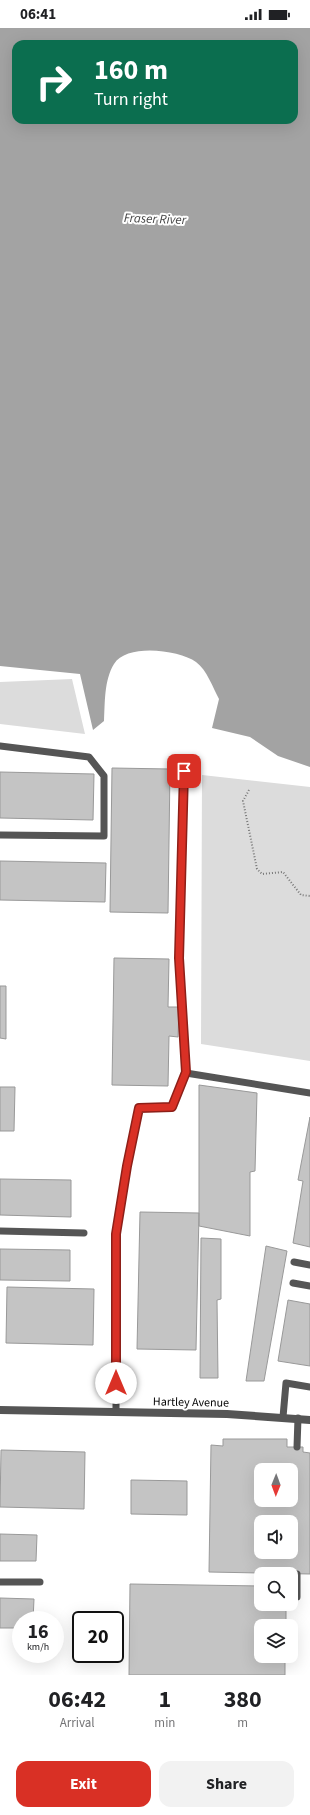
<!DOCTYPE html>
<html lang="en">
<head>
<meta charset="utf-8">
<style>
	body { margin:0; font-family:"Source Sans 3",sans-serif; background:#f2f2f2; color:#202124; height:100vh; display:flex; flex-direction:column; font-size:15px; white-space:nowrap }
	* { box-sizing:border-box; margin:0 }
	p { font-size:13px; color:#757577 }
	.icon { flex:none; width:22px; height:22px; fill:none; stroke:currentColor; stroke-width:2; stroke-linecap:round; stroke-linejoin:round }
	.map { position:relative; height:1647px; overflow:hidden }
	.side { display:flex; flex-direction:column; background:#fff; flex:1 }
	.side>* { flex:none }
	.top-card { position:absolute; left:12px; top:12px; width:286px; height:84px; border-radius:12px; box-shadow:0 4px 16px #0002; background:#0b6e4f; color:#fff; overflow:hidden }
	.needle { width:26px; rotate:181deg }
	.tools { position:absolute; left:254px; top:1435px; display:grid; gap:8px }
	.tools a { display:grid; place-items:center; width:44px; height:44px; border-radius:8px; background:#fff; box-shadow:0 4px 16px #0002; font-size:20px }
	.speed { position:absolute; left:12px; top:1583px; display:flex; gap:8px; font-size:20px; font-weight:700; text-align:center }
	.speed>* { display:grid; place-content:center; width:52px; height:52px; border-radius:50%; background:#fff; box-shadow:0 4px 16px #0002; line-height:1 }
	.speed small { font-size:10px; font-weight:400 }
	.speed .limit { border:2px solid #111; border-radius:6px; background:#fff; color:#111 }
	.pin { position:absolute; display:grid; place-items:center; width:34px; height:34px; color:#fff; margin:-17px; border-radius:8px; box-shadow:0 2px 6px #0006 }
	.me { position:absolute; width:44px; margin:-22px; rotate:0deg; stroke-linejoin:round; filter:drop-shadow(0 0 3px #0008) }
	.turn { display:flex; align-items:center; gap:14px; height:84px; padding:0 16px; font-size:18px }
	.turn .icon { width:52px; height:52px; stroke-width:2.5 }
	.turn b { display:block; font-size:28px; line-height:34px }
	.eta { display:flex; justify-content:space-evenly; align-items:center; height:68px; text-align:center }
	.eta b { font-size:24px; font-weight:700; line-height:28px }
	.button { display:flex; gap:8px; margin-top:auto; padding:8px 16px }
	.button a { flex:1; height:46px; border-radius:12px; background:#d93025; color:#fff; font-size:16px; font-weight:700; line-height:46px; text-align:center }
	.button a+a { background:#f2f2f2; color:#202124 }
	.status { display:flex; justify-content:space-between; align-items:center; height:28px; padding:0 20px; background:#fff; direction:ltr }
	.status svg { height:11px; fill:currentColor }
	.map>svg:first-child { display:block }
</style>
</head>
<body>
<div class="status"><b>06:41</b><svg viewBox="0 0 49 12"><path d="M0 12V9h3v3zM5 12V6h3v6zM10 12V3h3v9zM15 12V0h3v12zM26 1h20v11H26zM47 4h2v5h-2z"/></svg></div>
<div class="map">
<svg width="310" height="1647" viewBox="0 0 310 1647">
	<rect width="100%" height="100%" fill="#fff"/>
	<path fill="#dcdcdc" d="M72,651L85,706L0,696V654Z
		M202,747L310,759V1033L201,1016Z"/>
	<path fill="#a3a3a3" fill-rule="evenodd" d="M0,0H310V739L278,728L250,709L212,700L219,671C213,660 207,642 196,634C179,622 127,615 114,636C104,652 105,675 104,693L93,702L80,646L0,638ZM16,16H294V92H16Z"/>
	<path fill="#c4c4c4" stroke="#999" fill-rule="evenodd" d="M112,740L170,741L168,885L110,884Z
		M0,744L94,746L93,792L0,790Z
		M0,833L106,835L105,874L0,872Z
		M114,930L169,931L168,979H179L178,1009L169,1008L168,1058L112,1057Z
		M0,958H6V1011L0,1010Z
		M199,1057L257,1065L255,1143L250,1144V1208L199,1198Z
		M0,1059H15L14,1103H0Z
		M310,1089V1219L293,1215L303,1153L298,1152Z
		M0,1151L71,1152V1189L0,1187Z
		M140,1184L199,1185L196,1322L137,1321Z
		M201,1210L221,1211V1271L217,1272L218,1350H200Z
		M266,1218L287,1223L264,1353H246Z
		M0,1221L70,1222V1253L0,1252Z
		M7,1259L94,1261L93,1317L6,1315Z
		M288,1272L310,1276V1338L278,1333Z
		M223,1411H287V1419H303V1424L310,1425V1546L209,1544L211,1417L223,1418ZM261,1442H291V1472H261ZM261,1494H291V1524H261Z
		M1,1422L85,1424L84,1481L0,1479Z
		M131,1452L187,1453V1487L131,1486Z
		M0,1506L37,1507L36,1533H0Z
		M130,1556L261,1558V1576H286V1598H261V1628H285V1647H129Z
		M0,1570L34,1571L33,1592H21V1600H0Z"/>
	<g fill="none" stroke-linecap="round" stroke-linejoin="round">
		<path stroke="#777" stroke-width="2" stroke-dasharray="1 2" stroke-linecap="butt" d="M249,762L243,773L257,841L262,846L283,844L301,867L310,868"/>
		<path stroke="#555" stroke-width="7" d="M0,718L89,729L104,748V808L0,807
			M184,743L179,930L186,1045L310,1065
			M0,1203L84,1205
			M294,1234L310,1237
			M293,1255L310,1258
			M116,1384V1207L127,1137L139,1080L172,1079L186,1045
			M283,1389L286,1355L310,1359
			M297,1419L298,1390
			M0,1554H40
			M297,1569V1546"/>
		<path stroke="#555" stroke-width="8" d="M0,1382L227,1386L310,1392"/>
	</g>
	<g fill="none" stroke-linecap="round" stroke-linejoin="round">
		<g stroke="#8d1f18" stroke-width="10">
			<path id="route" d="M116,1355V1206L127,1138L139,1080L172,1079L186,1044L179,930L184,743"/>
		</g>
		<use href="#route" stroke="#d93025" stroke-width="7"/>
	</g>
	<g text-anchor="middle" stroke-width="4" stroke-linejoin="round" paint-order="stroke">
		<g font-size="12" fill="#000" stroke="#fff">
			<text transform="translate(191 1374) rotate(1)" y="4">Hartley Avenue</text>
		</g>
		<g font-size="13" font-style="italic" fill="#444" stroke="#fff">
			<text transform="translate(155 190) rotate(2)" y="5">Fraser River</text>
		</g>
	</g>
</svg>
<div class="tools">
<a><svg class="needle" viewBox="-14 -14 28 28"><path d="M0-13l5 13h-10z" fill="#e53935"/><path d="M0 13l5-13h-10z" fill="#757577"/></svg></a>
<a><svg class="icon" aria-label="sound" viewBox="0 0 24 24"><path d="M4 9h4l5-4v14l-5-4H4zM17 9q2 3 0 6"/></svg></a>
<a><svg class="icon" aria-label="search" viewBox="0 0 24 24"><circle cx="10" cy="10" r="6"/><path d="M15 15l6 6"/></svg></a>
<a><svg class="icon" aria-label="layers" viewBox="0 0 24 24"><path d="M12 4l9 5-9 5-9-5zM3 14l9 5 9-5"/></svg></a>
</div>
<div class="speed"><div>16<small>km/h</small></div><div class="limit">20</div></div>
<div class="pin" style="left:184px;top:743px;background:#d93025"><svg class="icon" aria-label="arrive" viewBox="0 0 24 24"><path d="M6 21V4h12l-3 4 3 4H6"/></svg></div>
<svg class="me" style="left:116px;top:1355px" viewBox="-20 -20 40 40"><circle r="19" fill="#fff"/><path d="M0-13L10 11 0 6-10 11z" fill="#d93025"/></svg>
<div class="top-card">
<div class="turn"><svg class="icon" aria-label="right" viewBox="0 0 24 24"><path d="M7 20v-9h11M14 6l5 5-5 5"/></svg><div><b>160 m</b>Turn right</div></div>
</div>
</div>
<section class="side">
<div class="eta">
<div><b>06:42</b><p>Arrival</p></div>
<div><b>1</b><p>min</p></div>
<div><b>380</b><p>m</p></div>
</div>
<div class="button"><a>Exit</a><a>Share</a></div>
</section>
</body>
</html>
